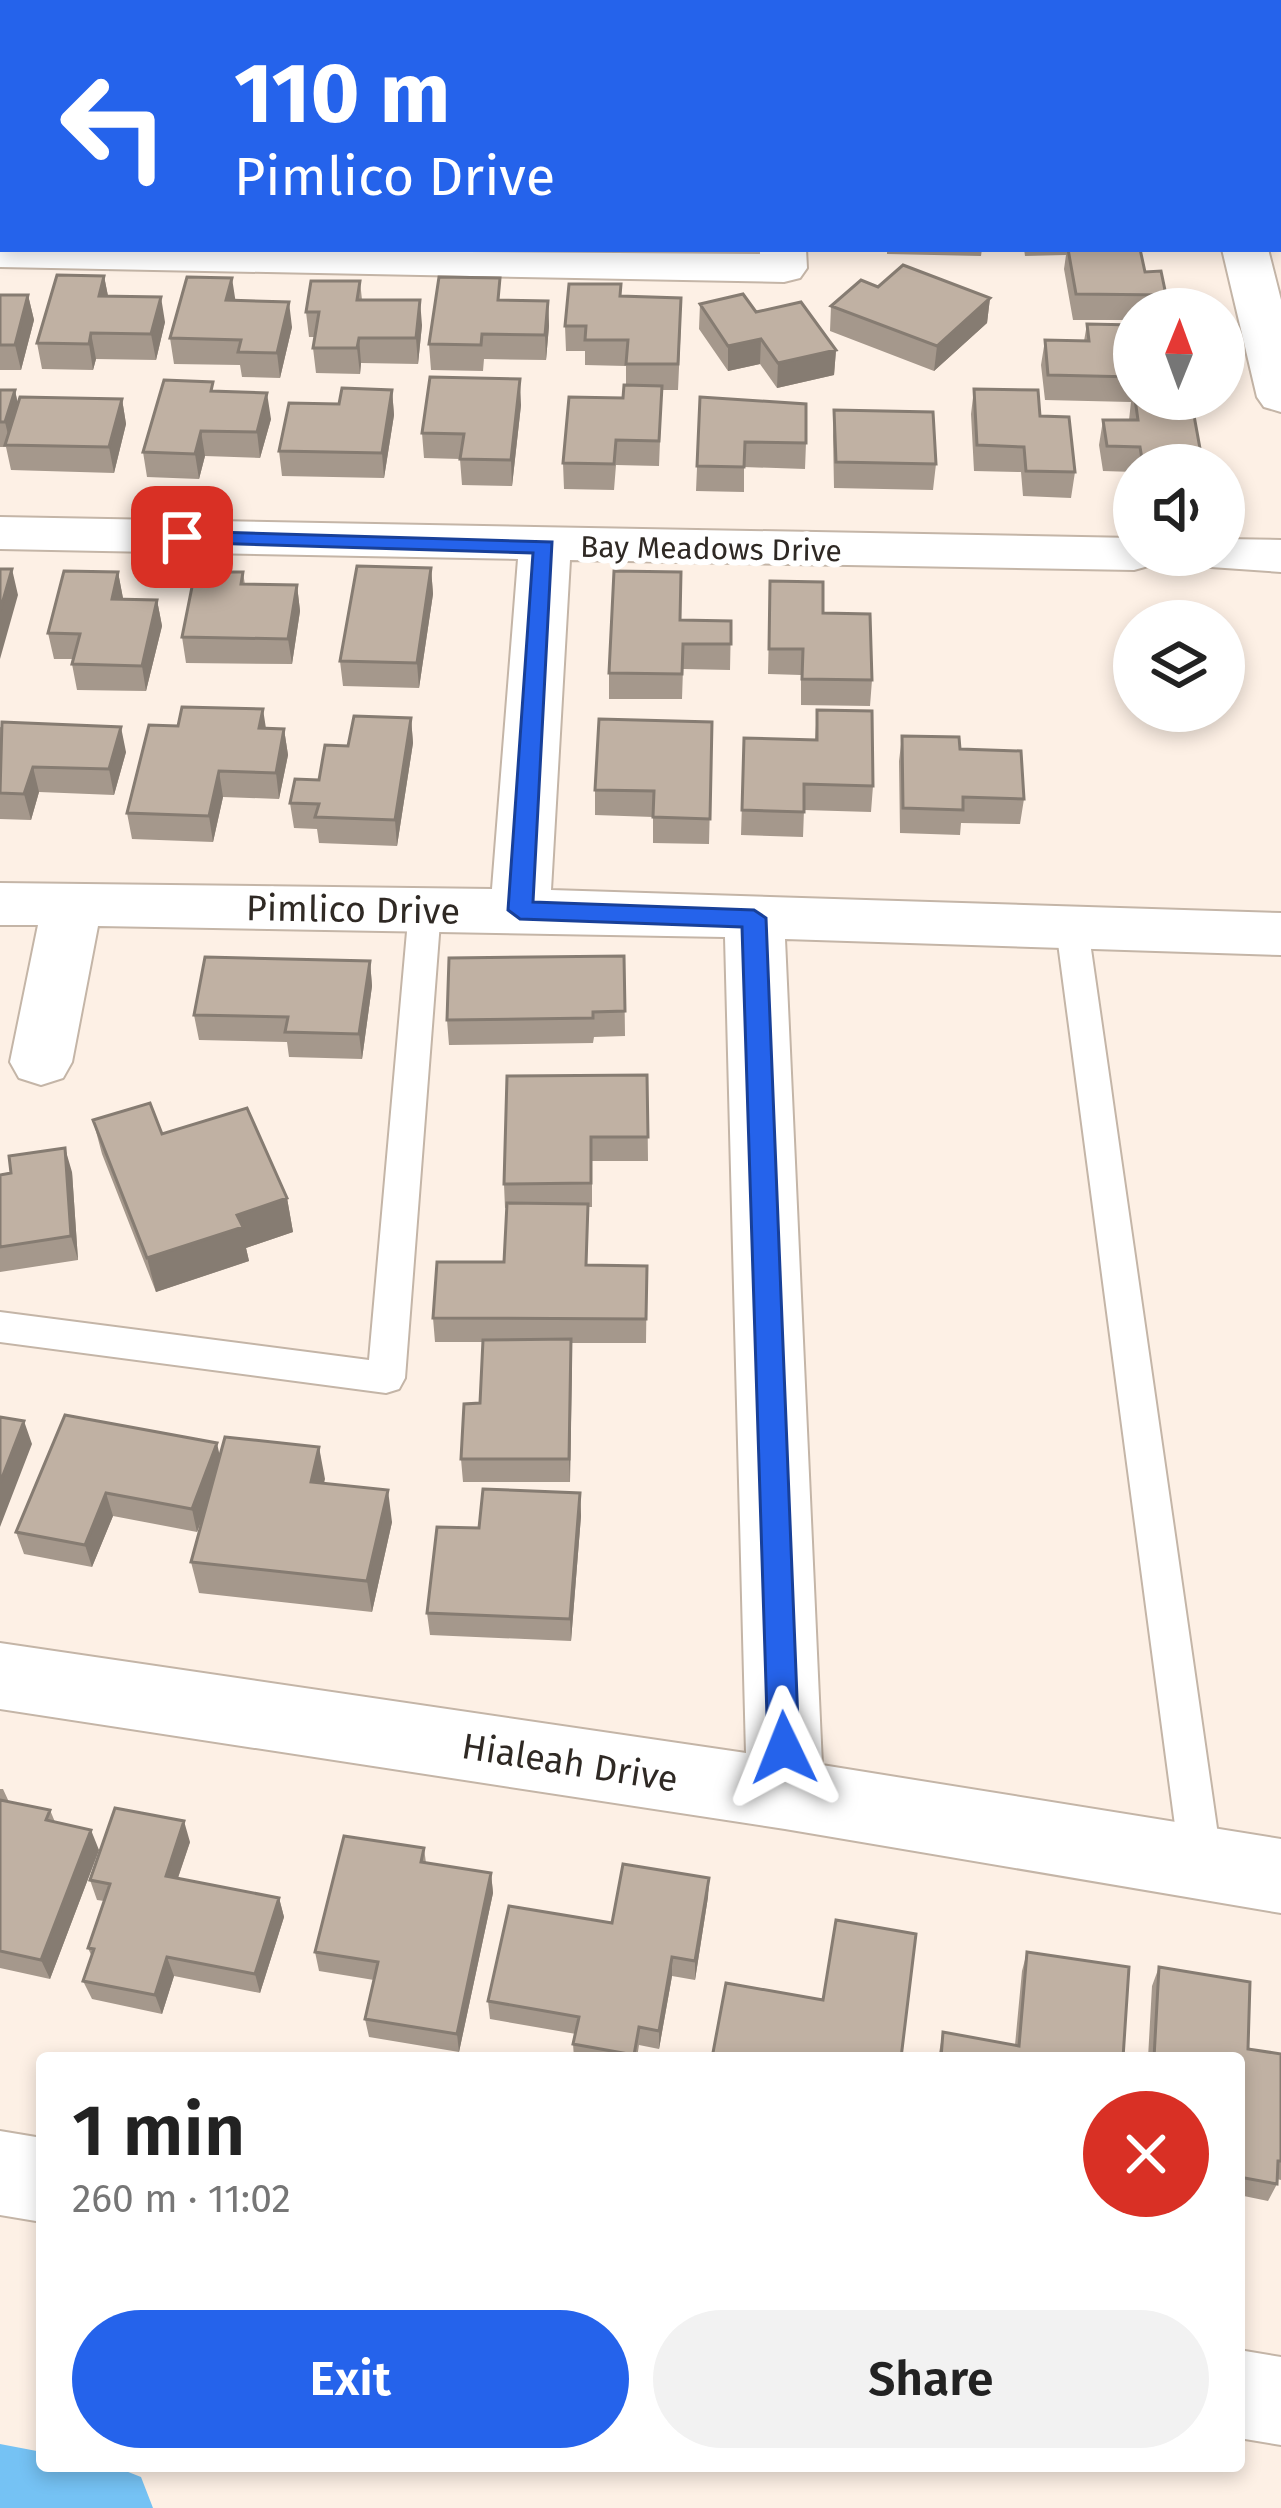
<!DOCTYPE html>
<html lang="en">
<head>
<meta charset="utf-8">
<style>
	body { margin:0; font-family:"Fira Sans",sans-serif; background:#f2f2f2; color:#222; height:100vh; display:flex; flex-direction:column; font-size:45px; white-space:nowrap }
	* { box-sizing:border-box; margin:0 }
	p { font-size:39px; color:#767676 }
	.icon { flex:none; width:66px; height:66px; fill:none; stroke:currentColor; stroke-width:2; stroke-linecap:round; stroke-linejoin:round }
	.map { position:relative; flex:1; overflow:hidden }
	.sheet { position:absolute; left:36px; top:2052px; width:1209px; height:420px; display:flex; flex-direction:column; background:#fff; border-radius:12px; box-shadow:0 6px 18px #0003 }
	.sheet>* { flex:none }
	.hud { position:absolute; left:0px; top:0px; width:1281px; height:252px; box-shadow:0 6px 18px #0003; background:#2563eb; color:#fff; overflow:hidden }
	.needle { width:78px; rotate:1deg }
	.buttons { position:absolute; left:1113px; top:288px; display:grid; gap:24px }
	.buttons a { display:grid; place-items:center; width:132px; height:132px; border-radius:50%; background:#fff; box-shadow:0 6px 18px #0003; font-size:60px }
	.pin { position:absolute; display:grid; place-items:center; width:102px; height:102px; color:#fff; margin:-51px; border-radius:24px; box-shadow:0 6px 18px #0006 }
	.me { position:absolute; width:132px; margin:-66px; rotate:358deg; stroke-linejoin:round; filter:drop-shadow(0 0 9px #0008) }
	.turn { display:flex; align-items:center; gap:42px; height:252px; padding:0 36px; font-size:54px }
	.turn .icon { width:156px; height:156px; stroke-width:2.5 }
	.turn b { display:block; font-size:84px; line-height:102px }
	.round { display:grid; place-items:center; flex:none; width:126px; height:126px; border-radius:63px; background:#f2f2f2 }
	.head { display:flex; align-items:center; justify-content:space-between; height:204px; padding:0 36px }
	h1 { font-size:72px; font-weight:600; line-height:90px }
	.action { display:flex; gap:24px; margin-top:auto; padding:24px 36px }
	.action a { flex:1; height:138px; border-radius:72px; background:#2563eb; color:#fff; font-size:48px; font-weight:600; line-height:138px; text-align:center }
	.action a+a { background:#f2f2f2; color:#222 }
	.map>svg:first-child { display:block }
</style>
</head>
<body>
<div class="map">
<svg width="1281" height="2508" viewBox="0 0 1281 2508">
	<rect width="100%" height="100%" fill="#fdf0e5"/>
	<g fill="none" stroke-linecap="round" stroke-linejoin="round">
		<path fill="#75c2f4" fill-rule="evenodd" d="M0,2444L42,2452V2466H113L141,2477L153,2508H0Z"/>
		<g stroke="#c4b5a7" stroke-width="4">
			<path id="lane" d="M425,898L436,901L441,909L405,1378L399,1389L386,1393L0,1342V1312L369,1360L409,909L414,901Z
				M1072,916L1083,920L1088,928L1222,1863L1216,1877L1201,1883L1186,1877L1180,1863L1056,928L1061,920Z"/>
		</g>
		<g stroke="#c4b5a7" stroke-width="4">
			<path id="street" d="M412,0H452L453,3H411Z
				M0,16H3V41H0Z
				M0,239L3,249L760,254V249H806L807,268L800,278L784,282L0,267Z
				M1222,249H1268L1281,300V412L1264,407L1257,397Z
				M0,517L1134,538V555H1159L1152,565L1134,570L570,560L551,890L1281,913V955L785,939L822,1765L1281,1839V1913L785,1829L0,1709V1643L746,1753L725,937L98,926L72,1062L63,1078L41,1085L19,1078L10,1062L38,925H0V883L492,889L518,559L0,549Z
				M1224,539L1281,540V572L1196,566L1188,555H1224Z"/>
		</g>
		<g stroke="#c4b5a7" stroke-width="4">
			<path id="primary" d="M0,2131L42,2138V2222L0,2215Z
				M1239,2350L1281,2357V2445L1239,2438Z"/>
		</g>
		<use href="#lane" fill="#fff" fill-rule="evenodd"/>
		<use href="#street" fill="#fff" fill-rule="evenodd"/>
		<use href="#primary" fill="#fff" fill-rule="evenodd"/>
	</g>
	<path fill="#a5988c" d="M492,0H545V3L492,2Z
		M706,0H745V3H705Z
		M867,0H912V3H867Z
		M980,0H1021V3H980Z
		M1082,0H1124V3H1083Z
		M1200,0H1281V19L1278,20V3H1210Z
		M1278,56H1281V102H1278Z
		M3,68V208H0V77Z
		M887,249H982L981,256L887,254Z
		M1024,249H1140L1145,272L1166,295L1164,309H1134V320H1073L1064,269L1066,255L1025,256Z
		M104,276L108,296L165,322L156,360L96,359L93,370L42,369L37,343Z
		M360,281L362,300L422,325L418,364L361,363L360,374L316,373L313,348L315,337H309L306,312Z
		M0,295H28L34,320L21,370H0Z
		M621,296L681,323L678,390H662L659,466L616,465L614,490L564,489L563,463L623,398L626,385V366L585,365V351H566L565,326Z
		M990,298L987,323L934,371L830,331L831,306Z
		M501,300L548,301L549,326L546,360L484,359L483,371L431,370L429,344Z
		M235,301L292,327L280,378L242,377L240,365L174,364L170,338Z
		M700,304L756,312L836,350L834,375L777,388L760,364L728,371L699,329Z
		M1087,324L1134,325V399L1203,465H1134V472L1103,471L1099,445L1103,420H1129L1131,402L1045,400L1041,365L1045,340L1084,341Z
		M974,389L1040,416L1075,472L1071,498L1023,496L1021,472L974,471L971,414Z
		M0,390H15L18,404L122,399L126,424L114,473L11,470L6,447H0Z
		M392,390L394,415L384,478L282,476L279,451L339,404Z
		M214,391L271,419L260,458L205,456L199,479L147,477L143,452Z
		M700,397L806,443L805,469L744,467V492L696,491Z
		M521,405L512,486L462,485L460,459L424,458L422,433Z
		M834,410L936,464L933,490L834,488L833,436Z
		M431,568L433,594L419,688L343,686L340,661Z
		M118,572L123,599L157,600L162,626L146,691L77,690L72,664L73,659H54L48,633Z
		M243,572L245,585H297L300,611L292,664L186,663L182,637Z
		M770,581L823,613L872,680L870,706L801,705V675L768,674Z
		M680,620L731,621L730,670L683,669L682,699H609V673Z
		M817,710L873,786L871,812L804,810L803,837L741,835L744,738L815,740Z
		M411,718L413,743L397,846L319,843L317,829L294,828L290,803L319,780L348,746Z
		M712,722L709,844L653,843V817L595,815V790Z
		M0,727L126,752L114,795L39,792L31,820L0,819Z
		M266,728L284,729L288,755L279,799L223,797L213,842L132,839L127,813Z
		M902,736L960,749L1024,799L1020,824L961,823L960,835L900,833L899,761Z
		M624,956L625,1036L594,1037L593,1043L449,1045L447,1020Z
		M370,961L372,986L362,1059L289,1057L287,1042L199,1040L194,1015Z
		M647,1075L648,1161H592V1207H588L587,1265L647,1266L646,1343H571L570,1482H463L461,1459L480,1403L483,1342H435L433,1318L504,1262L507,1208H505L504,1184Z
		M93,1120L162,1134L287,1198L293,1232L246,1248L249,1261L156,1292L102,1154Z
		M72,1172L78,1260L0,1272V1175Z
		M65,1415L220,1457L319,1447L324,1483L392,1522L372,1612L199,1593L191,1562L204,1515L197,1532L113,1516L92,1567L24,1554L16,1532Z
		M580,1493L581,1516L571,1641L430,1635L427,1613Z
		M0,1789H3L9,1802L50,1810L55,1822L99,1850L50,1979L0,1968Z
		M190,1842L178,1878L279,1898L284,1917L260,1993L174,1976L162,2014L92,1999L83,1981L92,1957L88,1948L104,1901L97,1900L90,1880Z
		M424,1848L426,1863L491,1873L493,1893L459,2052L369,2037L365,2019L374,1980L319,1971L315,1952Z
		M709,1878L708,1897L695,1980L672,1976L659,2049L639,2045L637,2058H574L573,2044L576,2034L490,2019L488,2001L612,1923Z
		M1027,1952L1123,2058H938L943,2032L1015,2045L1022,1971Z
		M1159,1967L1248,2049L1281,2054V2180L1277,2179V2184L1268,2201L1239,2195V2058H1148L1152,1986Z"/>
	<path fill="#867c72" d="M1273,0H1281V19L1278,20V3H1272Z
		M104,276L109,301L99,296Z
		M232,278L236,304L226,300Z
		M28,295L34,320L21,370L15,345Z
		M161,297L165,322L156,360L151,334Z
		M990,298L987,323L934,371L937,346Z
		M420,300L422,325L418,364L416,338Z
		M548,301L549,326L546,360L545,335Z
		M289,302L292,327L280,378L277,353Z
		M91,333L96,359L93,370L89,344Z
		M359,338L361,363L360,374L357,348Z
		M761,339L760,364L728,371V346Z
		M836,350L834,375L777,388L778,363Z
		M520,379L521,405L512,486L511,460Z
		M15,390L20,416L11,447L5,422Z
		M392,390L394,415L384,478L382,453Z
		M267,393L271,419L260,458L257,432Z
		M122,399L126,424L114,473L109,447Z
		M201,431L205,456L199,479L195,454Z
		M431,568L433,594L419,688L417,663Z
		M12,569L18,595L0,659V611Z
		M118,572L123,598L117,625L112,599Z
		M297,585L300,611L292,664L288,639Z
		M157,600L162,626L146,691L142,666Z
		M263,709L267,735L259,728Z
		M411,718L413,743L397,846L395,820Z
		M121,727L126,752L114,795L109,769Z
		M284,729L288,755L279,799L276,773Z
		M33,767L39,792L31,820L24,794Z
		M219,771L223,797L213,842L209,816Z
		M370,961L372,986L362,1059L359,1034Z
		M65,1148L72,1172L78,1260L71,1236Z
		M287,1198L293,1232L246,1248L249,1261L156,1292L147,1258L237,1215Z
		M571,1339L572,1363L570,1482L569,1459Z
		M24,1421L32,1444L0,1527V1483Z
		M217,1443L222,1466L197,1532L192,1509Z
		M319,1447L325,1479L317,1513L311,1482Z
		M388,1490L392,1522L372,1612L367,1581Z
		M106,1493L113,1516L92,1567L85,1545Z
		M580,1493L581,1516L571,1641L570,1619Z
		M184,1821L190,1842L172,1895L166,1876Z
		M91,1830L99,1850L50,1979L41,1960Z
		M491,1873L493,1893L459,2052L457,2034Z
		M709,1878L708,1897L695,1980V1961Z
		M279,1898L284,1917L260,1993L255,1974Z
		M167,1957L174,1976L162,2014L155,1995Z
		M672,1957V1976L659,2049V2031Z"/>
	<path fill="#c0b1a3" stroke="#867c72" stroke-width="3" d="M1278,56H1281V77H1278Z
		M3,68V100H0V77Z
		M0,120H3V183H0Z
		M1068,249H1140L1145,272L1161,271L1166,295L1076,294Z
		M903,265L990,298L937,346L831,306L861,280L878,287Z
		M57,275L104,276L99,296L161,297L151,334L91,333L89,344L37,343Z
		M187,277L232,278L226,300L289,302L277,353L238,352L241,340L170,338Z
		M439,277L500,278L498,300L548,301L545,335L482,334L481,345L429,344Z
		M311,281H360L357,300H420L416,338H359L357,348H313L319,312H306Z
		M569,284H621L620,296L681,298L678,364H626L628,340H585L586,326H565Z
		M743,294L756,312L801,302L836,350L778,363L761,339L728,346L700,304Z
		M0,295H28L15,345H0Z
		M1087,324L1134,325V377L1048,375L1045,340L1089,341Z
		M430,377L520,379L511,460L460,459L464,434L422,433Z
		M164,380L213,382L211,391L267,393L257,432L201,431L195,454L143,452Z
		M624,385L662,386L659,441L616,440L614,464L563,463L569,397L623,398Z
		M342,388L392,390L382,453L279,451L289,403L339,404Z
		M974,389L1038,390L1040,416L1069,417L1075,472L1026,471L1024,447L977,445Z
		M0,390H15L5,422H0Z
		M20,397L122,399L109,447L5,445Z
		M700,397L806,404V443L745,442L744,467L697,466Z
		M1135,399H1191L1203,465H1143L1140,447L1107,446L1103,420H1138Z
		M834,410L933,412L936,464L836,462Z
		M357,566L431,568L417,663L340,661Z
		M0,569H12L0,611Z
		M64,571L118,572L112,599L157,600L142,666L72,664L80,634L48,633Z
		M614,571L681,572L680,620L731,621V644H683L682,674L609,673Z
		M195,572H243L241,584L297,585L288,639L182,637Z
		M770,581L823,582V613L870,614L872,680L802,679L803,649H769Z
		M182,707L263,709L259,728L284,729L276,773L219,771L209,816L127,813L149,725L178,726Z
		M817,710L872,711L873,786L804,784V812L742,810L744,738L817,740Z
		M354,716L411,718L395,820L315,817L319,804L290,803L295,779L319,780L325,745L348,746Z
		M599,719L712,722L710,819L653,817L654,791L595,790Z
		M2,722L121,727L109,769L33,767L24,794L0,793Z
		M902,736L959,737L960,749L1021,751L1024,799L963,797V810L903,808Z
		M624,956L625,1011L593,1012V1018L447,1020L449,958Z
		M205,957L370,961L359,1034L285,1032L288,1017L194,1015Z
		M647,1075L648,1137H591V1183L504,1184L507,1076Z
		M150,1103L162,1134L247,1108L287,1198L237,1215L243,1227L147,1258L93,1120Z
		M65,1148L71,1236L0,1247V1175L11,1173L9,1156Z
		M507,1203L588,1204L586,1265L647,1266L646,1319L433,1318L437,1262H504Z
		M571,1339L569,1459H461L464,1404L480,1403L483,1340Z
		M65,1415L217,1443L192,1509L106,1493L85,1545L16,1532Z
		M0,1417L24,1421L0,1483Z
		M225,1437L319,1447L311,1482L388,1490L367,1581L191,1562Z
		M483,1489L580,1493L570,1619L427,1613L437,1527L479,1528Z
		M0,1800L50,1810L46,1820L91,1830L41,1960L0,1951Z
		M115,1808L184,1821L166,1876L279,1898L255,1974L167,1957L155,1995L83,1981L94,1949L88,1948L110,1884L90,1880Z
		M344,1836L424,1848L421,1862L491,1873L457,2034L365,2019L378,1962L315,1952Z
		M623,1864L709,1878L695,1961L672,1957L659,2031L639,2027L634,2055L573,2044L579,2017L488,2001L509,1906L612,1923Z
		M836,1920L916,1934L901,2058H712L726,1983L823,2000Z
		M1027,1952L1129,1967L1123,2058H941L943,2032L1019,2046Z
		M1159,1967L1250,1982L1248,2049L1281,2054V2161H1278L1277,2184L1239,2177V2058H1154Z"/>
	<path fill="#2563eb" stroke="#184099" stroke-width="3" d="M182,531L552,542L533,902L754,910L766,918L799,1748L795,1758L784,1763L773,1758L768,1748L742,927L520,919L508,910L533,553L174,542V533Z"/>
	<g text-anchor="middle" stroke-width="12" stroke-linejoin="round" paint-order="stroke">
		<g font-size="30" fill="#2f2924" stroke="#fff">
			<text transform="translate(711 549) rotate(1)" y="10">Bay Meadows Drive</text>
		</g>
		<g font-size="36" fill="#2f2924" stroke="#fff">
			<text transform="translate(353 909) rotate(1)" y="13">Pimlico Drive</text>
			<text transform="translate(570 1762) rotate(9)" y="13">Hialeah Drive</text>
		</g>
	</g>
</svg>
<div class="buttons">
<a><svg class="needle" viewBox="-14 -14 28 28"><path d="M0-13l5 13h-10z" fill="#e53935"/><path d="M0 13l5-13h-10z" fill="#767676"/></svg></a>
<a><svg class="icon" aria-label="sound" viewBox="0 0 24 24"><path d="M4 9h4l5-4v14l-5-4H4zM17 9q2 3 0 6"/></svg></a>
<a><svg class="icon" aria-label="layers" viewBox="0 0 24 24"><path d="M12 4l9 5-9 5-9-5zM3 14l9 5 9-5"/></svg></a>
</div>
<div class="pin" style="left:182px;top:537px;background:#d93025"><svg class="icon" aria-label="arrive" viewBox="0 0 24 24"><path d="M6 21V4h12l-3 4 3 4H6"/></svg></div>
<svg class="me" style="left:784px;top:1748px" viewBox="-20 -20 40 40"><path d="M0-17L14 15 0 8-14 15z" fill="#2563eb" stroke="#fff" stroke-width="4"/></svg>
<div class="hud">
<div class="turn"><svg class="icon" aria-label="left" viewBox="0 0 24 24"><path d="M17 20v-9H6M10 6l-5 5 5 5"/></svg><div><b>110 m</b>Pimlico Drive</div></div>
</div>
<section class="sheet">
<div class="head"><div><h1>1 min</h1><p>260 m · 11:02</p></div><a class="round" style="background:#d93025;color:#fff"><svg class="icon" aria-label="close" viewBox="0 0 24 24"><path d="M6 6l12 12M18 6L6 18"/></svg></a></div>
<div class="action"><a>Exit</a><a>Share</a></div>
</section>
</div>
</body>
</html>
